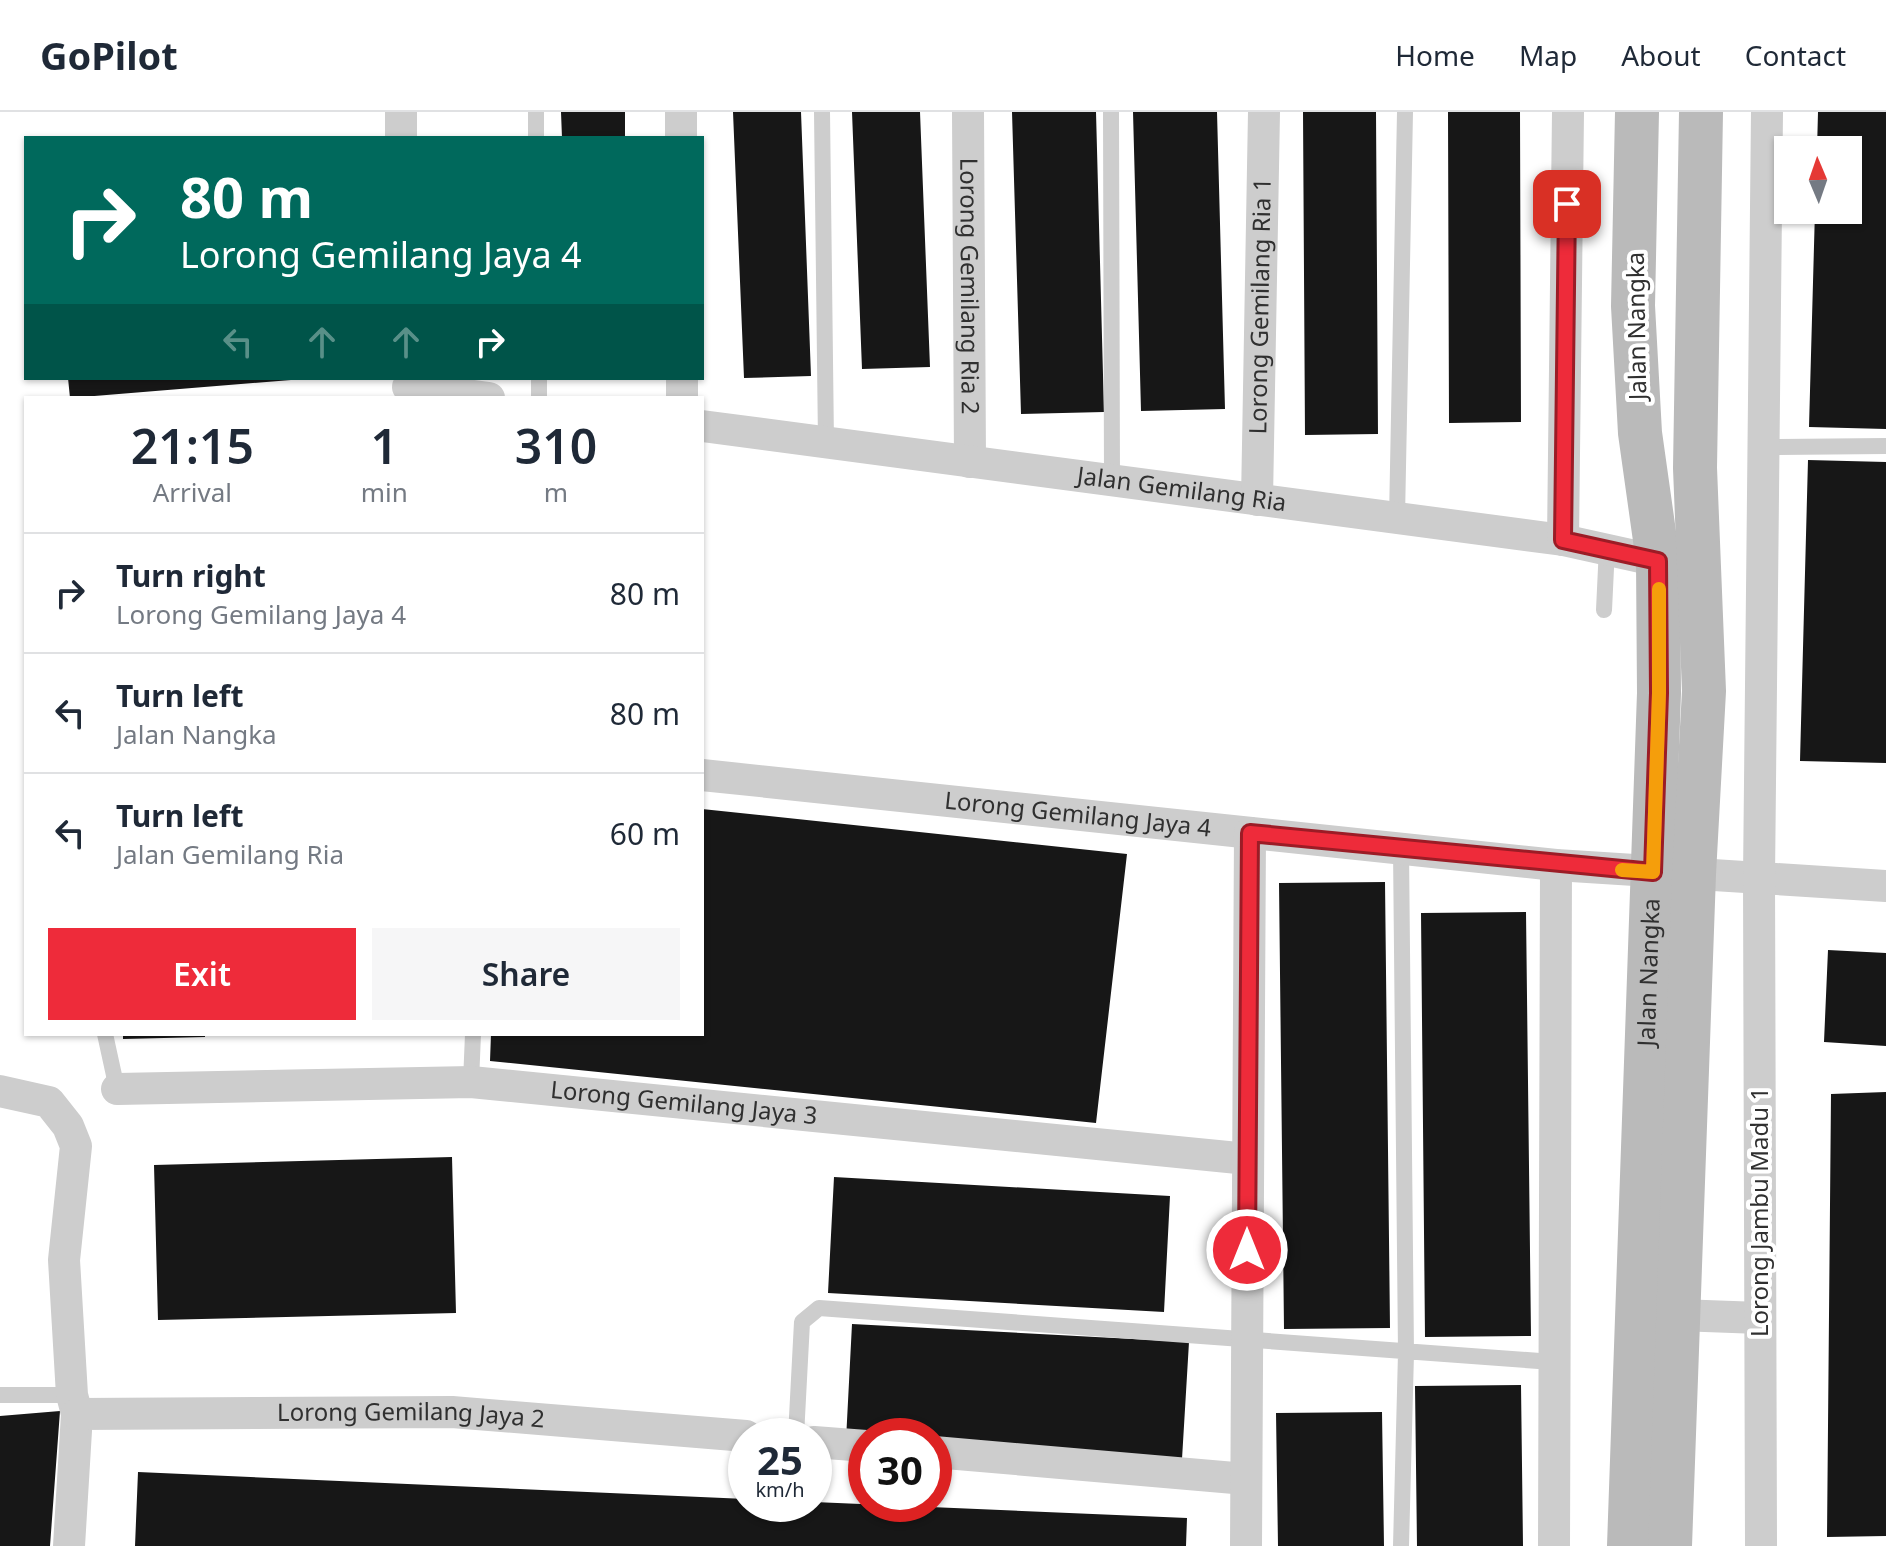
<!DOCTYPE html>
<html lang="en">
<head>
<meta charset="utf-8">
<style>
	body { margin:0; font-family:"Noto Sans",sans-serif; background:#f6f6f7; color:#1f2937; height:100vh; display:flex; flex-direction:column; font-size:30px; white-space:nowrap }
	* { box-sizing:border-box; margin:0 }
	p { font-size:26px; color:#747a83 }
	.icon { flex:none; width:44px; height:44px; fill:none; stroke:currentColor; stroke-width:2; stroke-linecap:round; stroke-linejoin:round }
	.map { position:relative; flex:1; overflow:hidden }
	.drawer { position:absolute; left:24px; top:284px; width:680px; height:640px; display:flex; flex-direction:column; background:#fff; border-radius:0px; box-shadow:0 2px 6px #0004 }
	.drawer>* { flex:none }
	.guide { position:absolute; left:24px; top:24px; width:680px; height:244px; border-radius:0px; box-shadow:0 2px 6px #0004; background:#00695c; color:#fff; overflow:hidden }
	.needle { width:52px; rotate:358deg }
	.controls { position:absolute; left:1774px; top:24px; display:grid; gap:16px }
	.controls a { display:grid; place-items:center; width:88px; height:88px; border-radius:0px; background:#fff; box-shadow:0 2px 6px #0004; font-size:40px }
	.speed { position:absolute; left:728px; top:1306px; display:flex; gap:16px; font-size:40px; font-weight:700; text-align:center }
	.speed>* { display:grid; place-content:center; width:104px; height:104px; border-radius:50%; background:#fff; box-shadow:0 2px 6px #0004; line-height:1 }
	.speed small { font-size:20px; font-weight:400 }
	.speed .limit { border:12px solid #d22; background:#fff; color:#111 }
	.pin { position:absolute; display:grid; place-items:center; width:68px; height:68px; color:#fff; margin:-34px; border-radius:16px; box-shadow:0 4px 12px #0006 }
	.me { position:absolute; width:88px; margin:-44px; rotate:0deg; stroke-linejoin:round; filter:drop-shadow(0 0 6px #0008) }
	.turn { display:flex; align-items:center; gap:28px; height:168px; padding:0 24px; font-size:36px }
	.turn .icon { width:104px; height:104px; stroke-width:2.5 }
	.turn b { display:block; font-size:56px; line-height:68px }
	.lanes { display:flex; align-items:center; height:76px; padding:0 24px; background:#0003; justify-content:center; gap:40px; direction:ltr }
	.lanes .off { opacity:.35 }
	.eta { display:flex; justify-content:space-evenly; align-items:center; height:136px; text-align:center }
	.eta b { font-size:48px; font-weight:600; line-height:56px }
	.button { display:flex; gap:16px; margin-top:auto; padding:16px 24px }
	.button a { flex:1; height:92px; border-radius:0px; background:#ee2b3a; color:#fff; font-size:32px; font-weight:600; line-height:92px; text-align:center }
	.button a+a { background:#f6f6f7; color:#1f2937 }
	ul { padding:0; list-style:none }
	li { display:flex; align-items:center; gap:24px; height:120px; padding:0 24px; border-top:2px solid #e0e1e3 }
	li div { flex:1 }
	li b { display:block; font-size:30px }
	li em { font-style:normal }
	header { display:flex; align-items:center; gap:48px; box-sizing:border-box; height:112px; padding:0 40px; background:#fff; border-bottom:2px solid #e0e1e3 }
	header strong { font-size:38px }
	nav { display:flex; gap:44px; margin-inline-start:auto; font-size:28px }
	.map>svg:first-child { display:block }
</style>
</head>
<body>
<header>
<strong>GoPilot</strong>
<nav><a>Home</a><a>Map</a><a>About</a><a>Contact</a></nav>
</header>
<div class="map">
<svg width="1886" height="1434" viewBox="0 0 1886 1434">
	<rect width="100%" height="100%" fill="#fff"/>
	<path fill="#171717" d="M561,0H625V26H562Z
		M733,0H801L811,264L744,266Z
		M852,0H920L930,255L862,257Z
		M1012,0H1096L1104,300L1021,302Z
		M1133,0H1217L1225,297L1141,299Z
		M1303,0H1376L1378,322L1305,323Z
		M1448,0H1520L1521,310L1449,311Z
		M1818,0H1886V317L1809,315L1815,98H1848V38H1817Z
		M68,266H291V268L70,286Z
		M1808,348L1886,350V651L1800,649Z
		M702,697L1127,742L1096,1011L490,949L491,922H702Z
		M1385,770L1390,1216L1284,1217L1279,771Z
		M1526,800L1531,1224L1425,1225L1421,801Z
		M1828,838L1886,841V934L1824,930Z
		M123,922H205V925L123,927Z
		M1886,980V1424L1827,1425L1831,982Z
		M452,1045L456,1201L158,1208L154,1053Z
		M834,1065L1170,1084L1164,1200L828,1181Z
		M852,1212L1189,1230L1182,1347L934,1333V1324H866L846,1328Z
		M1521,1273L1523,1434H1417L1415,1274Z
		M60,1299L50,1434H0V1304Z
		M1382,1300L1384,1434H1278L1276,1301Z
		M138,1360L746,1387V1392L814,1390L1187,1406L1186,1434H135Z"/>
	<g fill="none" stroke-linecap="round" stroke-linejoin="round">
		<path stroke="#cdcdcd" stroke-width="16" d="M536,0V26
			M822,0L826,331
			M1111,0L1112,368
			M539,266V286
			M1763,335L1886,334
			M1397,406L1405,0
			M1604,498L1607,435
			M1401,737L1406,1241L1401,1434
			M105,922L117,977
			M471,970L473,922
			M0,1283H72
			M796,1324L802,1210L819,1196L1553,1250"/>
		<g stroke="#cdcdcd" stroke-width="32">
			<path d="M401,0V26"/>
			<path d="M681,0V26"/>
			<path id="s1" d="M968,0L970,350"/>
			<path d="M682,266V286"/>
			<path d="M408,275L489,286"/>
			<path id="s2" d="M702,314L1563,428L1658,449"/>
			<path id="s3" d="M1257,388L1264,0"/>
			<path d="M1563,428L1568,0"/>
			<path id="s4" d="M702,663L1556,753L1886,774"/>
			<path id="s5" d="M117,977L471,970L1248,1047"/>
			<path d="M0,979L49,990L68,1014L76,1034L64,1148L72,1283L77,1302L69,1434"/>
			<path d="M1678,1203L1760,1206"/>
			<path id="s6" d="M77,1302L452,1300L746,1324"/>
			<path d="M814,1330L866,1334"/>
			<path d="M934,1340L1246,1367"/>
			<path d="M1246,1434L1250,721"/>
			<path d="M1554,1434L1556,753"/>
			<path d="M1761,1434L1759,766L1767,0"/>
		</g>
		<g stroke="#bababa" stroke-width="44">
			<path id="s7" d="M1629,1434L1659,581L1658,449L1640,321L1633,194L1637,0"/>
			<path d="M1670,1434L1694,762L1704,579L1695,356L1701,0"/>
		</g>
	</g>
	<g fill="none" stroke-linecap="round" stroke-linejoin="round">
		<g stroke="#9b1c26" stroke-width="20">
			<path id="route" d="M1247,1138L1250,721L1653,760L1659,581L1658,449L1563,428L1567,92"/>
		</g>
		<use href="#route" stroke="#ee2b3a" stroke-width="14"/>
		<path stroke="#f59e0b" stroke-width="14" d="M1622,758L1653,760L1659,581V477"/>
	</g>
	<g text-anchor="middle" stroke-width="8" stroke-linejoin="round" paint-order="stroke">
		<g font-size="24" fill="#303030" stroke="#fff">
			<text dy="8" stroke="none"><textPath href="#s1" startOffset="174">Lorong Gemilang Ria 2</textPath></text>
			<text dy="8" stroke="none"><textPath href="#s3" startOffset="194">Lorong Gemilang Ria 1</textPath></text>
			<text transform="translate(1637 214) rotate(-91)" y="8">Jalan Nangka</text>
			<text dy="8" stroke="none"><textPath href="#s2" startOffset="484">Jalan Gemilang Ria</textPath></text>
			<text dy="8" stroke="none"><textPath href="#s4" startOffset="378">Lorong Gemilang Jaya 4</textPath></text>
			<text dy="8" stroke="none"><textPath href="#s7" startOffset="574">Jalan Nangka</textPath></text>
			<text dy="8" stroke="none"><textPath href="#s5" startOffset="568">Lorong Gemilang Jaya 3</textPath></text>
			<text transform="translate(1760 1100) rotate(-90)" y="8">Lorong Jambu Madu 1</text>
			<text dy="8" stroke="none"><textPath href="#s6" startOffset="334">Lorong Gemilang Jaya 2</textPath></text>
		</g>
	</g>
</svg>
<div class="controls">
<a><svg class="needle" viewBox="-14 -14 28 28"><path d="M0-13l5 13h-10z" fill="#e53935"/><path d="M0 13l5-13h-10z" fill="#747a83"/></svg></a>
</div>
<div class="speed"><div>25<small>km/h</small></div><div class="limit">30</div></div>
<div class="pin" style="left:1567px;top:92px;background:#d93025"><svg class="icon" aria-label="arrive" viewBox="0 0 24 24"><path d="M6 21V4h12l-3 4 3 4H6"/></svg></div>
<svg class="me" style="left:1247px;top:1138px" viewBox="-20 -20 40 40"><circle r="17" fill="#ee2b3a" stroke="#fff" stroke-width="3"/><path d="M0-11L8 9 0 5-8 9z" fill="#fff"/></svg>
<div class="guide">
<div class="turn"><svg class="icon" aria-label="right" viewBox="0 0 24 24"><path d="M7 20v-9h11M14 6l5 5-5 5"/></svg><div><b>80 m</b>Lorong Gemilang Jaya 4</div></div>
<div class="lanes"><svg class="icon off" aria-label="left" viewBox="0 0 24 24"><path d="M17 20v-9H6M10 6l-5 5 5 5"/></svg><svg class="icon off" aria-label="ahead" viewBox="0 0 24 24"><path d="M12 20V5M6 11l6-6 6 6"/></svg><svg class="icon off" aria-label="ahead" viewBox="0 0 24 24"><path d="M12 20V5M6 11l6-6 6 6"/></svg><svg class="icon" aria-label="right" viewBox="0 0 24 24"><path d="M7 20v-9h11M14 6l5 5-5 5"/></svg></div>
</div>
<section class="drawer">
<div class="eta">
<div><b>21:15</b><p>Arrival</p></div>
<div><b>1</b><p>min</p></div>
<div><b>310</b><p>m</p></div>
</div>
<ul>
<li><svg class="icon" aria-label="right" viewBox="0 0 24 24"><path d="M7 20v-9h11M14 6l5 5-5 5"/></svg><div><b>Turn right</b><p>Lorong Gemilang Jaya 4</p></div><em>80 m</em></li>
<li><svg class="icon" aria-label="left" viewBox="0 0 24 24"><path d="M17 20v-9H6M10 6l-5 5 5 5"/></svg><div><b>Turn left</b><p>Jalan Nangka</p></div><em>80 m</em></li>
<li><svg class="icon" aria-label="left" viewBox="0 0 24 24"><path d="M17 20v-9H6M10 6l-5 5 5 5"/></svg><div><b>Turn left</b><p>Jalan Gemilang Ria</p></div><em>60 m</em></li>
</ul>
<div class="button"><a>Exit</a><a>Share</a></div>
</section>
</div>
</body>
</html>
